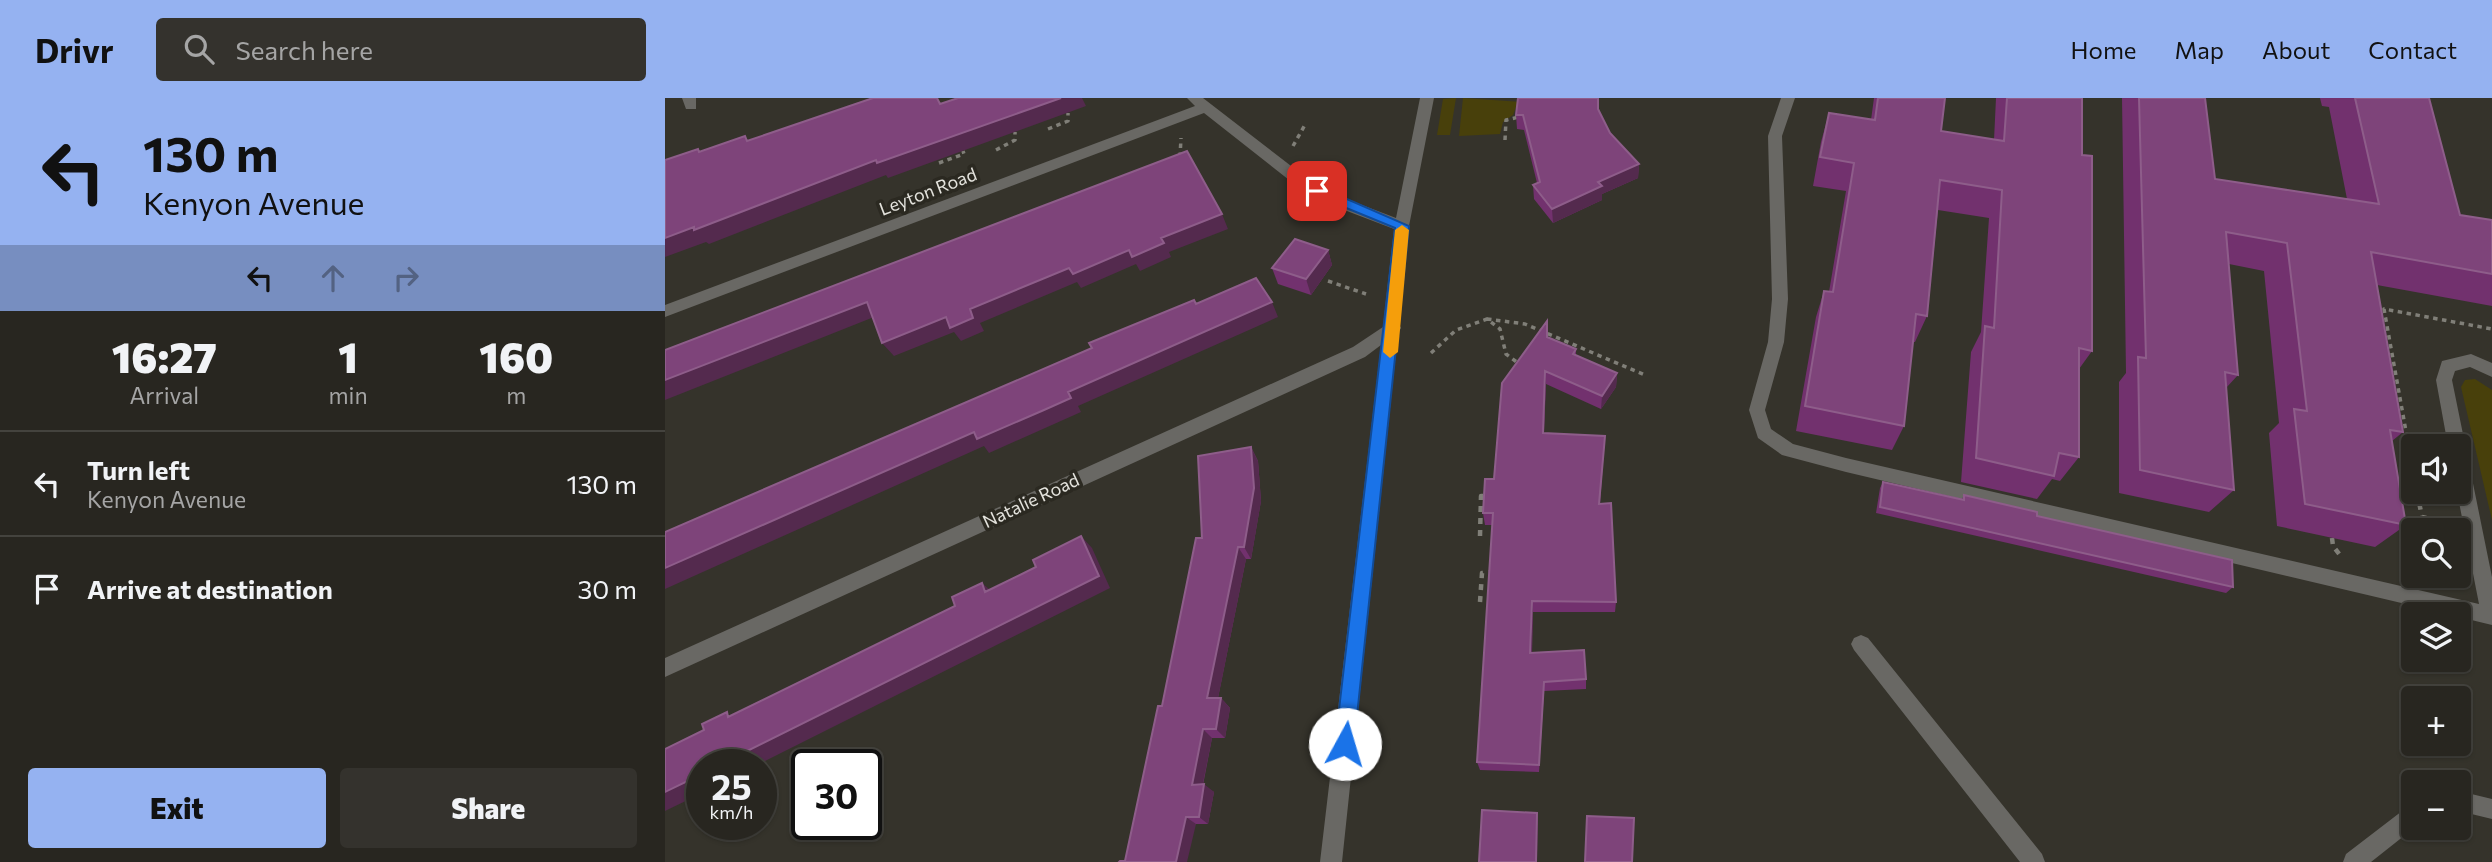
<!DOCTYPE html>
<html lang="en">
<head>
<meta charset="utf-8">
<style>
	body { margin:0; font-family:Commissioner,sans-serif; background:#34322d; color:#f1f3f6; height:100vh; display:flex; flex-direction:column; font-size:26px; white-space:nowrap }
	* { box-sizing:border-box; margin:0 }
	p { font-size:23px; color:#a5a5a5 }
	.icon { flex:none; width:38px; height:38px; fill:none; stroke:currentColor; stroke-width:2; stroke-linecap:round; stroke-linejoin:round }
	.map { position:relative; flex:1; overflow:hidden }
	.side { display:flex; flex-direction:column; background:#282620; width:665px }
	.side>* { flex:none }
	.top-card { background:#95b2f1; color:#111; overflow:hidden }
	.tools { position:absolute; left:1736px; top:336px; display:grid; gap:14px }
	.tools a { display:grid; place-items:center; width:70px; height:70px; border-radius:7px; background:#282620; box-shadow:0 2px 5px #0004,0 0 0 2px #44433e; font-size:35px }
	.speed { position:absolute; left:21px; top:651px; display:flex; gap:14px; font-size:35px; font-weight:700; text-align:center }
	.speed>* { display:grid; place-content:center; width:91px; height:91px; border-radius:50%; background:#282620; box-shadow:0 2px 5px #0004,0 0 0 2px #44433e; line-height:1 }
	.speed small { font-size:18px; font-weight:400 }
	.speed .limit { border:4px solid #111; border-radius:10px; background:#fff; color:#111 }
	.pin { position:absolute; display:grid; place-items:center; width:60px; height:60px; color:#fff; margin:-30px; border-radius:14px; box-shadow:0 4px 10px #0006 }
	.me { position:absolute; width:77px; margin:-38px; rotate:6deg; stroke-linejoin:round; filter:drop-shadow(0 0 5px #0008) }
	.turn { display:flex; align-items:center; gap:24px; height:147px; padding:0 28px; font-size:32px }
	.turn .icon { width:91px; height:91px; stroke-width:2.5 }
	.turn b { display:block; font-size:49px; line-height:60px }
	.lanes { display:flex; align-items:center; height:66px; padding:0 28px; background:#0003; justify-content:center; gap:35px; direction:ltr }
	.lanes .off { opacity:.35 }
	.eta { display:flex; justify-content:space-evenly; align-items:center; height:119px; text-align:center }
	.eta b { font-size:42px; font-weight:800; line-height:49px }
	.primary-button { display:flex; gap:14px; margin-top:auto; padding:14px 28px }
	.primary-button a { flex:1; height:80px; border-radius:7px; background:#95b2f1; color:#111; font-size:28px; font-weight:800; line-height:80px; text-align:center }
	.primary-button a+a { background:#34322d; color:#f1f3f6 }
	ul { padding:0; list-style:none }
	li { display:flex; align-items:center; gap:21px; height:105px; padding:0 28px; border-top:2px solid #44433e }
	li div { flex:1 }
	li b { display:block; font-size:26px }
	li em { font-style:normal }
	header { display:flex; align-items:center; gap:42px; box-sizing:border-box; height:98px; padding:0 35px; background:#95b2f1; color:#111 }
	header strong { font-size:33px }
	nav { display:flex; gap:38px; margin-inline-start:auto; font-size:24px }
	.search { width:490px; height:63px; background:#34322d; display:flex; align-items:center; gap:18px; box-sizing:border-box; padding:0 24px; border-radius:7px; color:#a5a5a5; font-size:26px }
	main { display:flex; flex:1; min-height:0 }
	.map>svg:first-child { display:block }
</style>
</head>
<body>
<header>
<strong>Drivr</strong>
<div class="search"><svg class="icon" aria-label="search" viewBox="0 0 24 24"><circle cx="10" cy="10" r="6"/><path d="M15 15l6 6"/></svg>Search here</div>
<nav><a>Home</a><a>Map</a><a>About</a><a>Contact</a></nav>
</header>
<main>
<section class="side">
<div class="top-card">
<div class="turn"><svg class="icon" aria-label="left" viewBox="0 0 24 24"><path d="M17 20v-9H6M10 6l-5 5 5 5"/></svg><div><b>130 m</b>Kenyon Avenue</div></div>
<div class="lanes"><svg class="icon" aria-label="left" viewBox="0 0 24 24"><path d="M17 20v-9H6M10 6l-5 5 5 5"/></svg><svg class="icon off" aria-label="ahead" viewBox="0 0 24 24"><path d="M12 20V5M6 11l6-6 6 6"/></svg><svg class="icon off" aria-label="right" viewBox="0 0 24 24"><path d="M7 20v-9h11M14 6l5 5-5 5"/></svg></div>
</div>
<div class="eta">
<div><b>16:27</b><p>Arrival</p></div>
<div><b>1</b><p>min</p></div>
<div><b>160</b><p>m</p></div>
</div>
<ul>
<li><svg class="icon" aria-label="left" viewBox="0 0 24 24"><path d="M17 20v-9H6M10 6l-5 5 5 5"/></svg><div><b>Turn left</b><p>Kenyon Avenue</p></div><em>130 m</em></li>
<li><svg class="icon" aria-label="arrive" viewBox="0 0 24 24"><path d="M6 21V4h12l-3 4 3 4H6"/></svg><div><b>Arrive at destination</b></div><em>30 m</em></li>
</ul>
<div class="primary-button"><a>Exit</a><a>Share</a></div>
</section>
<div class="map">
<svg width="1827" height="764" viewBox="0 0 1827 764">
	<rect width="100%" height="100%" fill="#35332b"/>
	<path fill="#48400b" d="M791,0L785,37H772L778,1Z
		M798,0L888,6L851,9L848,17L838,24L835,36L794,38Z
		M1810,281L1827,292V422L1796,289L1800,282Z"/>
	<g fill="none" stroke-linecap="round" stroke-linejoin="round">
		<path stroke="#807f78" stroke-width="3.5" stroke-dasharray="4.5 4.5" stroke-linecap="butt" d="M383,31L403,23V15
			M840,42L841,22L854,19
			M628,48L641,25
			M331,52L350,42V34
			M515,59L516,40
			M274,65L299,56L298,53
			M663,183L701,196
			M822,221L860,226L980,277
			M766,255L791,232L822,221L835,231L841,256L857,268
			M1742,339L1719,211L1827,231"/>
		<path stroke="#807f78" stroke-width="4.5" stroke-dasharray="6 6" stroke-linecap="butt" d="M1742,338L1748,372
			M1752,394L1757,419L1782,424
			M815,438L816,398H821
			M1667,440L1668,448L1675,457
			M815,504L817,475L827,474"/>
		<path fill="#696864" fill-rule="evenodd" d="M17,0H31V11H21Z
			M1116,0H1130L1117,38L1123,201L1119,244L1100,312L1106,331L1128,346L1181,360L1814,506L1792,394L1794,348H1783L1771,282L1777,263L1806,256L1827,265V279L1805,269L1790,273L1787,282L1827,479V527L1794,519V516H1783L1181,374L1117,357L1093,340L1084,312L1103,244L1107,201L1103,38Z
			M1196,537L1203,540L1377,756L1380,764H1355L1189,552L1186,546L1189,540Z
			M1794,693L1827,701V721L1794,713Z
			M1748,707L1749,730L1706,764H1678L1681,756L1741,710Z"/>
		<path fill="#696864" fill-rule="evenodd" d="M522,0H538L643,81L671,97L731,120L755,0H769L744,128L734,226L736,230L733,235L677,764H655L716,247L700,259L0,579V560L688,249L718,229L729,131L661,105L633,89L539,15L0,219V207L530,8Z"/>
	</g>
	<path fill="#72316e" d="M1209,0H1280L1276,33L1329,42L1331,0H1417V57L1427,253L1414,271V359L1395,383L1387,381L1372,401L1296,384L1306,254L1316,234L1324,120L1273,112L1262,218L1250,244H1248L1239,328L1227,352L1131,333L1151,219L1159,193L1164,194L1181,93L1148,88L1156,44L1164,15L1206,22Z
		M1457,0H1540L1550,81L1682,101L1664,9L1657,8L1655,0H1764L1795,117L1827,122V208L1712,187L1738,334L1727,343L1741,427L1710,449L1612,428L1604,335L1614,325L1599,173L1564,166L1573,277L1561,290L1569,392L1544,414L1454,395V284L1461,275Z
		M933,12L945,35L974,66L973,80L937,96V102L888,125L869,101L868,87L872,85L859,32L852,31L851,17Z
		M663,152L667,167L646,197L613,186L607,170Z
		M883,239L911,251V258L952,275L951,289L936,311L881,286L879,335L940,338L935,406L951,504L950,514H868L867,555L921,581V591L879,593L874,674L815,672L812,664L828,427H820L818,415L829,381Z
		M586,349L593,363L596,403L586,461H581L553,600H556L565,610L560,640H547L538,687L549,694L543,726H531L460,763L537,440Z
		M1218,384L1297,401L1299,397L1372,418L1568,489L1561,495L1211,415L1215,390Z"/>
	<path fill="#542a4e" d="M396,0H417L421,8L223,80L221,77L44,146L41,144L0,159V140L211,62Z
		M974,66L973,80L937,96V102L888,125L887,111L933,84Z
		M557,116L563,131L504,154L506,159L475,173L467,159L496,140Z
		M464,152L471,166L416,190L412,184L315,225L319,233L296,243L289,234L229,258L217,245L281,219L305,211L404,170Z
		M663,152L667,167L646,197L641,181Z
		M202,204L214,217L0,302V282Z
		M607,204L613,219L413,308L416,314L324,355L319,348L0,491V470Z
		M880,273L881,286L878,347V335Z
		M952,275L951,289L936,311L937,298Z
		M586,349L593,363L596,403L586,461L579,449Z
		M416,438L427,450L445,490L92,667H54L434,478Z
		M573,449L581,461L551,610L542,600Z
		M317,485L331,497L320,494Z
		M867,503L868,514L866,565L865,555Z
		M879,584V593L874,674V667Z
		M556,600L565,610L560,640L551,631Z
		M538,631L547,640L536,695L527,687Z
		M37,676V695L0,713V694Z
		M539,686L549,694L543,726L534,719Z
		M872,715L873,722L872,764H871Z
		M521,719L531,726L522,764H511Z"/>
	<path fill="#7e447a" stroke="#8e5d8a" stroke-width="2" d="M208,0H272L275,6L293,0H396L212,65L211,62L29,132V129L0,140V62L33,51L34,54L80,38L82,43Z
		M853,0H933V11L945,35L974,66L933,84L937,88L887,111L868,87L875,84L858,17H851Z
		M1213,0H1280L1276,33L1339,43L1342,0H1417V57L1427,58V253L1414,250V359L1394,355L1389,378L1311,360L1320,228L1329,230L1337,92L1275,82L1262,218L1251,216L1239,328L1140,308L1159,193L1168,194L1189,65L1155,59L1164,15L1210,22Z
		M1474,0H1540L1550,81L1714,106L1690,0H1764L1795,117L1827,122V176L1706,154L1738,334L1725,332L1741,427L1640,406L1629,311L1642,313L1622,145L1561,134L1573,277L1560,274L1569,392L1475,372L1473,259L1481,260Z
		M522,53L557,116L496,140L499,145L467,159L464,152L408,176L404,170L305,211L308,220L285,230L281,219L217,245L202,204L0,282V252Z
		M630,141L663,152L641,181L607,170Z
		M591,180L607,204L403,294L406,300L379,312L312,341L309,334L0,470V434L427,250L424,245L529,202L531,206Z
		M882,223V239L911,251L908,256L952,275L937,298L880,273L878,335L940,338L934,406L946,405L951,504L867,503L865,555L919,552L921,581L879,584L874,667L812,664L828,415H818L820,381H829L837,285Z
		M586,349L589,390L579,449H573L542,600H556L551,631H538L527,687L539,686L534,719H521L511,764H454L455,763H460L493,608H497L531,440H537L533,358Z
		M1218,384L1299,402V397L1372,414V418L1567,462L1568,489L1215,409Z
		M416,438L434,478L54,667H37V676L0,694V651L39,632L37,626L62,614L63,619L290,508L287,499L317,485L320,494L371,469L368,462Z
		M817,712L872,715L871,764H814Z
		M922,718L969,720L967,764H920Z"/>
	<path fill="#1a73e8" stroke="#114b97" stroke-width="2" d="M652,88L744,128L689,646L686,652L680,655L673,652L670,646L730,130L647,96V90Z"/>
	<path fill="#f59e0b" d="M737,127L744,132L733,254L725,260L718,254L730,132Z"/>
	<g text-anchor="middle" stroke-width="7" stroke-linejoin="round" paint-order="stroke">
		<g font-size="18" fill="#e4e3dd" stroke="#2b2921">
			<text transform="translate(263 94) rotate(-21)" y="6">Leyton Road</text>
			<text transform="translate(366 403) rotate(-25)" y="6">Natalie Road</text>
		</g>
	</g>
</svg>
<div class="tools">
<a><svg class="icon" aria-label="sound" viewBox="0 0 24 24"><path d="M4 9h4l5-4v14l-5-4H4zM17 9q2 3 0 6"/></svg></a>
<a><svg class="icon" aria-label="search" viewBox="0 0 24 24"><circle cx="10" cy="10" r="6"/><path d="M15 15l6 6"/></svg></a>
<a><svg class="icon" aria-label="layers" viewBox="0 0 24 24"><path d="M12 4l9 5-9 5-9-5zM3 14l9 5 9-5"/></svg></a>
<a>+</a>
<a>−</a>
</div>
<div class="speed"><div>25<small>km/h</small></div><div class="limit">30</div></div>
<div class="pin" style="left:652px;top:93px;background:#d93025"><svg class="icon" aria-label="arrive" viewBox="0 0 24 24"><path d="M6 21V4h12l-3 4 3 4H6"/></svg></div>
<svg class="me" style="left:680px;top:646px" viewBox="-20 -20 40 40"><circle r="19" fill="#fff"/><path d="M0-13L10 11 0 6-10 11z" fill="#1a73e8"/></svg>
</div>
</main>
</body>
</html>
